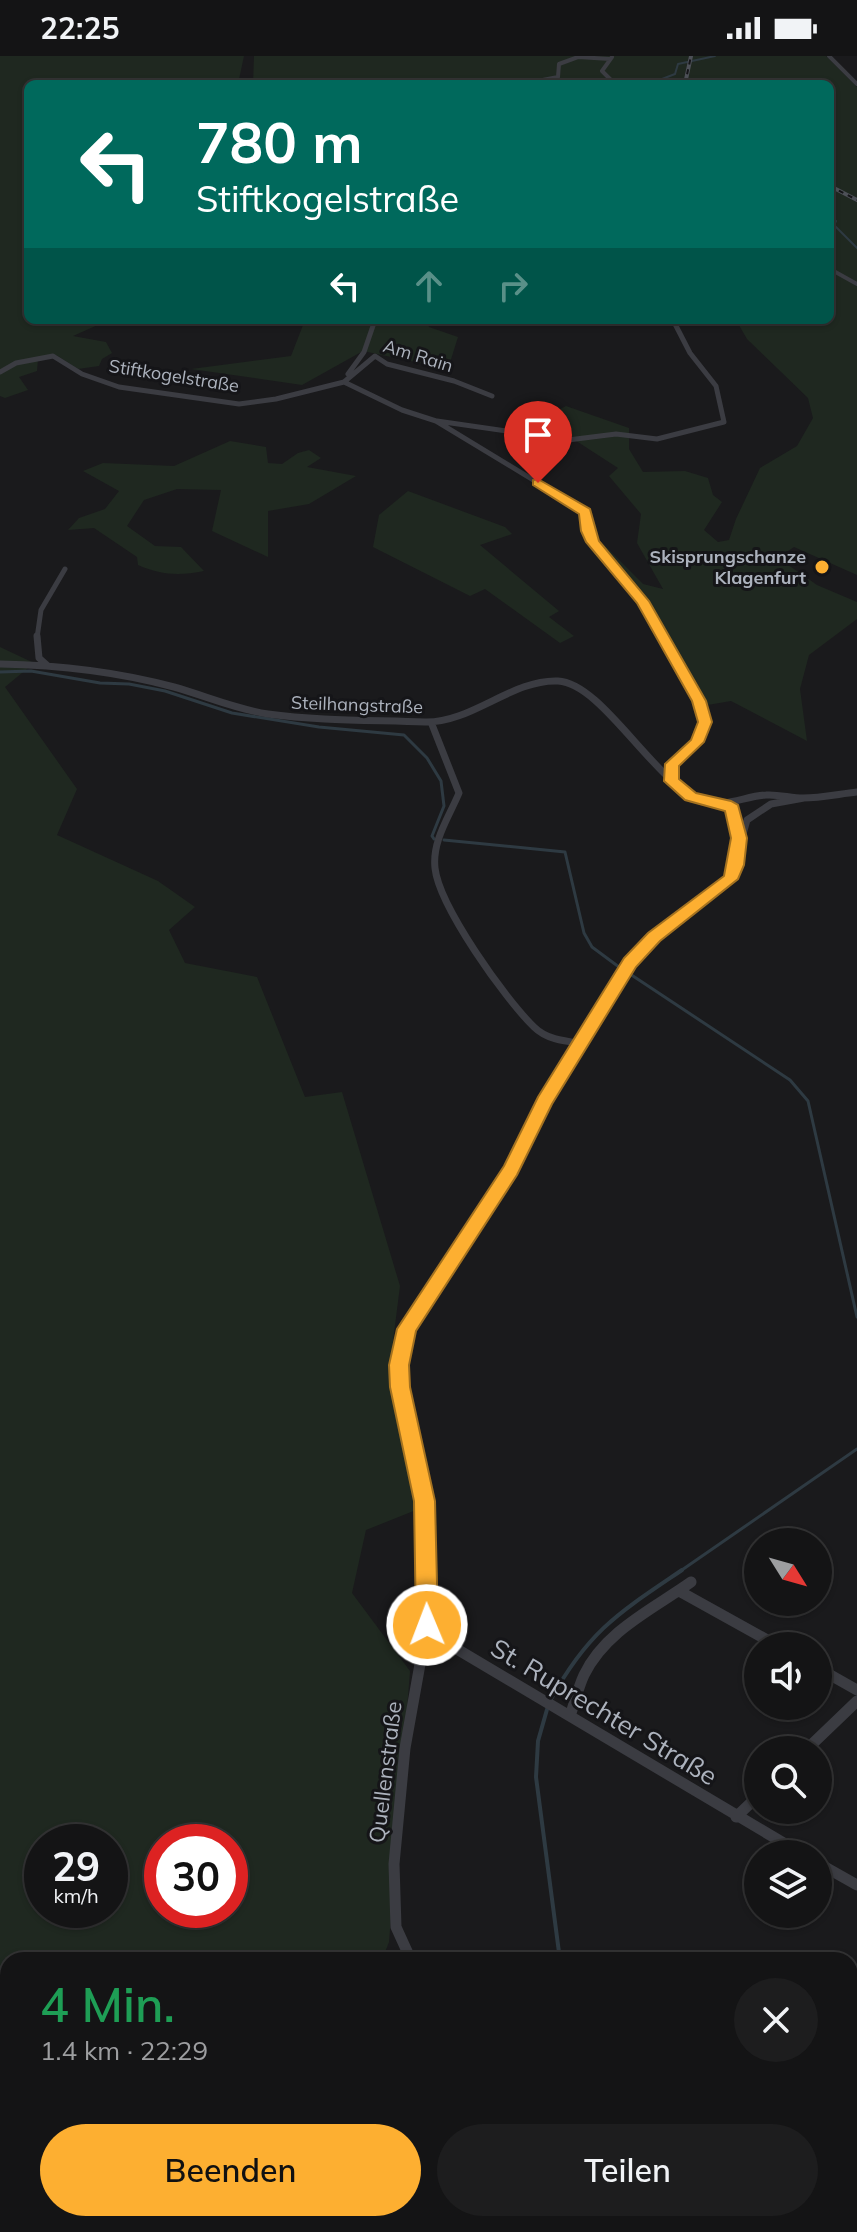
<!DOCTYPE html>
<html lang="de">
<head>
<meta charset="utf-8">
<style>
	body { margin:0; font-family:Mulish,sans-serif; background:#1d1d1e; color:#f1f3f6; height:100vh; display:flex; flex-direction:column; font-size:30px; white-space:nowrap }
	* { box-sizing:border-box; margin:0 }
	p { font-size:26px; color:#9d9ea0 }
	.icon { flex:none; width:44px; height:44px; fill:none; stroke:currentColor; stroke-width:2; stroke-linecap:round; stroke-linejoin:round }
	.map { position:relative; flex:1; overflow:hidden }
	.sheet { position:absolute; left:0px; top:1896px; width:858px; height:280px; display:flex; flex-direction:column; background:#141415; border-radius:24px 24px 0 0; box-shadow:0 2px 6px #0004,0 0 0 2px #333334 }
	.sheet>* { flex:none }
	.banner { position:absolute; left:24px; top:24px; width:810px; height:244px; border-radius:12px; box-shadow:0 2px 6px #0004,0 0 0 2px #333334; background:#00695c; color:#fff; overflow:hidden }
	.needle { width:52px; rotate:127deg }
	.fabs { position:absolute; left:744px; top:1472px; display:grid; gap:16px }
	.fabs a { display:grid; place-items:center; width:88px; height:88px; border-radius:50%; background:#141415; box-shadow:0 2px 6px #0004,0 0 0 2px #333334; font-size:40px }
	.speed { position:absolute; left:24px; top:1768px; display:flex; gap:16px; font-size:40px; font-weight:700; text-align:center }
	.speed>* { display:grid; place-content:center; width:104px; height:104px; border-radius:50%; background:#141415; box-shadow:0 2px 6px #0004,0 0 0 2px #333334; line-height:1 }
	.speed small { font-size:20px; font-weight:400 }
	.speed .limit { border:12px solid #d22; background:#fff; color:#111 }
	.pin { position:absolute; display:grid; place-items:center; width:68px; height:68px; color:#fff; margin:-82px -34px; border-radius:50% 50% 50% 0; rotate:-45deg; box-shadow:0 0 8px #0007 }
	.pin .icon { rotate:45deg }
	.me { position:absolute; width:88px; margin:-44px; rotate:359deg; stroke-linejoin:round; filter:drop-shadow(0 0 6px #0008) }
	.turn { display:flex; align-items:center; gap:28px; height:168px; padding:0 40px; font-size:36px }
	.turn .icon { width:104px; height:104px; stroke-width:2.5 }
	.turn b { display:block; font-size:56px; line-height:68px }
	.lanes { display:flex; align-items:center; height:76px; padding:0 40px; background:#0003; justify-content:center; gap:40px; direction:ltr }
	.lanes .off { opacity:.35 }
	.round { display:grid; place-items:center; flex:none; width:84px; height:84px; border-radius:42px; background:#1d1d1e }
	.headline { display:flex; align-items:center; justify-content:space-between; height:136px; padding:0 40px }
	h1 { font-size:48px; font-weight:600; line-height:60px; color:#1e9e55 }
	.button { display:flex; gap:16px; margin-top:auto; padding:16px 40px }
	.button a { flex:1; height:92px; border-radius:48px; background:#fdaf31; color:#111; font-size:32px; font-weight:600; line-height:92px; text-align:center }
	.button a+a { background:#1d1d1e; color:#f1f3f6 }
	.status { display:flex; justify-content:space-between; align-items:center; height:56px; padding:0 40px; background:#141415; direction:ltr }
	.status svg { height:22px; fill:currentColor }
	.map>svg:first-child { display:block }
</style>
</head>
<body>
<div class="status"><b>22:25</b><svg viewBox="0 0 49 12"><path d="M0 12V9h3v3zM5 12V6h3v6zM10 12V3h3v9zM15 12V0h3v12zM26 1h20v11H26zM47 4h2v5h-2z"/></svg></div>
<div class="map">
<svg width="857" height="2176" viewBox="0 0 857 2176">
	<rect width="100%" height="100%" fill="#1a1a1c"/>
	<path fill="#1f2820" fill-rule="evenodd" d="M0,0H244L238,28H28V264H109L73,280L106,286L112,297L102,303L99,310L78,313L56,299L38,302L37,315L19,321L28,334L5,342L0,340Z
		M254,0H689L683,28H253Z
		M692,0H826L857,31V143L830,129V28H686Z
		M830,132L857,146V519L794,491L778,502L817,529L857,546V563L809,599L800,633L807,685L731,645L696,651L643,551L590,493L603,488L643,528L663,533L637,487L641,458L609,420L618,412L567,379L547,372L539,364L566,350L629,372V393L643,416L685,415L708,422L713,439L722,446L704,474L718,486L729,484L736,463L760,412L797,390L813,362L808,342L747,283L736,264H830Z
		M305,264H427L429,271L458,281L448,313L363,295L302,329L191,313L291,300Z
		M230,385L266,391L268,407L282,408L298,397L309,394L321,402L307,411L356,420L309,448L268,455V501L212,475L221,434L177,433L144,444L127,470L155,490L181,491L204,515C179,520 161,519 138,509L137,501L94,472L68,474L79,462L105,453L119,435L83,415L103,407L174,410Z
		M408,435L505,471L512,478L480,489L559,555L549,561L574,580L560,587L485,533L470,540L373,491L379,459Z
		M0,591L34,607L5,631L77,733L57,779L158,825L195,851L169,874L185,907L257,921L305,1041L342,1036L400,1230L392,1293L416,1454L366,1474L352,1537L410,1615L389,1886L382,1904H8V2168H213V2176H0ZM42,1786H110V1854H42ZM162,1786H230V1854H162Z"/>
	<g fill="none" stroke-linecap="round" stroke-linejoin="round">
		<path stroke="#2e3a42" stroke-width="2" d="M668,28L662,23L675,18L678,8L715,0
			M830,160L836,165L834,169L857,192"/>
		<path stroke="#2e3a42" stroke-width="3" d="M0,616L31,615L100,627L129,628L165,635L232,657L319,671L404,679L427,702L441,725L444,750L432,780L434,783
			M444,784L565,796L584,877L592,891L619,911
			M630,918L790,1024L808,1045L857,1261
			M679,1516L857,1393"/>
		<path stroke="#2e3a42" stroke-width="4" d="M551,1643C589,1574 620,1556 682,1514
			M548,1650L538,1685L536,1721L560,1904
			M588,2168V2176"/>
		<path stroke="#3b3c42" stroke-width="4" d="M829,0L857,28
			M612,1L602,15L615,28
			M522,28L558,21L559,8L578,1L610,3
			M830,213L857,228"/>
		<path stroke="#3b3c42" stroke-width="5" d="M0,316L16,307L53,300L82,318L119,331L239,348L276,343L344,326L402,354L436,365L586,456L593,486L642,545L663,582
			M348,318L364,296L375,264
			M344,326L375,300L387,308L454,325L492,340
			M437,365L568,384L616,378L657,383L724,366L716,330L690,297L673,264
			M37,582L41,554L65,513"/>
		<path stroke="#3b3c42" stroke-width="7" d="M37,580L39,602L48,610
			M662,580C675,603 716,657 699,681C692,691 681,699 672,708V725
			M0,608C58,609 118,616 174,631C206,640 235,653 268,658C319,665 374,664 425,666C472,667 512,623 558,625C602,627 654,726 701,744C724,753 744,740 766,739C778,738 791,742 803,742C820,742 839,738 857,736
			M431,666L459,737C449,761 432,785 435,812C439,850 505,943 534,971C546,983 563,985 579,987
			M726,748L735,755L738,778
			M576,994L630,906L654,881L730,823L747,764L771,748L804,742"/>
		<path stroke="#3b3c42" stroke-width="9" d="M426,1516L425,1445L400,1331L399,1309L407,1273L511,1114L544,1046L577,992"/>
		<path stroke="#3b3c42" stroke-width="11" d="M679,1535L778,1590
			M424,1583H440L802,1798
			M818,1612L857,1634
			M570,1660C575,1646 578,1632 584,1619C605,1575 653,1553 691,1526
			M806,1694L857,1645
			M736,1761L758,1740
			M818,1807L857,1829
			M411,1904L396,1871L394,1808L405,1692L427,1569L426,1514
			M495,2168L496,2176"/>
		<g stroke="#4d5057" stroke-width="4">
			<path id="rail" d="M685,28L691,0
				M830,130L857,144"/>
		</g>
		<use href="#rail" stroke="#151518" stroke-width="2" stroke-dasharray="5" stroke-linecap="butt"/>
	</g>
	<path fill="#fdaf31" stroke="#a47220" stroke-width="2" d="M538,423L590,453L599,485L649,545L706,645L712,666L704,686L679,710V723L696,737L731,745L738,749L747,782L744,809L738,823L660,885L636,911L552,1048L517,1119L416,1275L409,1309L410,1331L435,1445L438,1569L435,1576L427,1579L419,1576L416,1569L414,1445L390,1331L389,1309L397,1273L504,1110L538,1041L624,902L648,877L724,820L731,782L725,755L685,744L664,725L665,708L691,684L698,666L692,645L637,547L586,486L581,475L579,458L533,429V424Z"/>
	<circle fill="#fdaf31" stroke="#151518" stroke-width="3" cx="822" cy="511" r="8"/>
	<g text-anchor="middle" stroke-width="6" stroke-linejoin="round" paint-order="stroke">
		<g font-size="18" fill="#acb2bd" stroke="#151518">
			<text transform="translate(418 300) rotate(17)" y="6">Am Rain</text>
			<text transform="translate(174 320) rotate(9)" y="6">Stiftkogelstraße</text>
			<text transform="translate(357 649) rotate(2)" y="6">Steilhangstraße</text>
		</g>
		<g font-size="18" font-weight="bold" fill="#acb2bd" stroke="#151518" text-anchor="end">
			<text x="806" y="507">Skisprungschanze<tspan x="806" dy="21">Klagenfurt</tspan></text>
		</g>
		<g font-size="22" fill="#acb2bd" stroke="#151518">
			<text transform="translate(385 1716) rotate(-83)" y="8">Quellenstraße</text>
		</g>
		<g font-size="26" fill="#acb2bd" stroke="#151518">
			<text transform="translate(604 1656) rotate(31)" y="9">St. Ruprechter Straße</text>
		</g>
	</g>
</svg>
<div class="fabs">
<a><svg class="needle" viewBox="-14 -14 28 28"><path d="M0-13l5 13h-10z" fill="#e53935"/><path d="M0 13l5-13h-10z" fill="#9d9ea0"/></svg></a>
<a><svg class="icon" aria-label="sound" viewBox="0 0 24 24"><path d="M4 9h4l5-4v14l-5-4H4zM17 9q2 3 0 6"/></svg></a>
<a><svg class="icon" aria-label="search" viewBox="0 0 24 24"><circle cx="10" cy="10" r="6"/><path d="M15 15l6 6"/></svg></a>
<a><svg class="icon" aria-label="layers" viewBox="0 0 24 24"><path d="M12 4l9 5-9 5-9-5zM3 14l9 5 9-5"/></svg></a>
</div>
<div class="speed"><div>29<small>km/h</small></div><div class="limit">30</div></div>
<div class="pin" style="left:538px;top:427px;background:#d93025"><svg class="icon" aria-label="arrive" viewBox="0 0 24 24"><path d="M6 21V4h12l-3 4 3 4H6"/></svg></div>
<svg class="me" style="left:427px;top:1569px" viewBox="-20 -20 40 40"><circle r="17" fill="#fdaf31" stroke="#fff" stroke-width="3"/><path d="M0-11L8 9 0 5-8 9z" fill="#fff"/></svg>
<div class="banner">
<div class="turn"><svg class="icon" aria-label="left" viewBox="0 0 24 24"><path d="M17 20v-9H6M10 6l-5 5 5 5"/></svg><div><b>780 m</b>Stiftkogelstraße</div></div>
<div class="lanes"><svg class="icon" aria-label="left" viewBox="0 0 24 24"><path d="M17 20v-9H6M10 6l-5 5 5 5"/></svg><svg class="icon off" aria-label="ahead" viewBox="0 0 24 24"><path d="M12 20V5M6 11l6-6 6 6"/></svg><svg class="icon off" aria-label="right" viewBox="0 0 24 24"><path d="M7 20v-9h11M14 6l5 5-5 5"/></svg></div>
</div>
<section class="sheet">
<div class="headline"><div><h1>4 Min.</h1><p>1.4 km · 22:29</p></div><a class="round"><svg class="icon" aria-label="close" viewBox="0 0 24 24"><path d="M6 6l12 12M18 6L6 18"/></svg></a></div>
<div class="button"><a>Beenden</a><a>Teilen</a></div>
</section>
</div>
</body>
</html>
